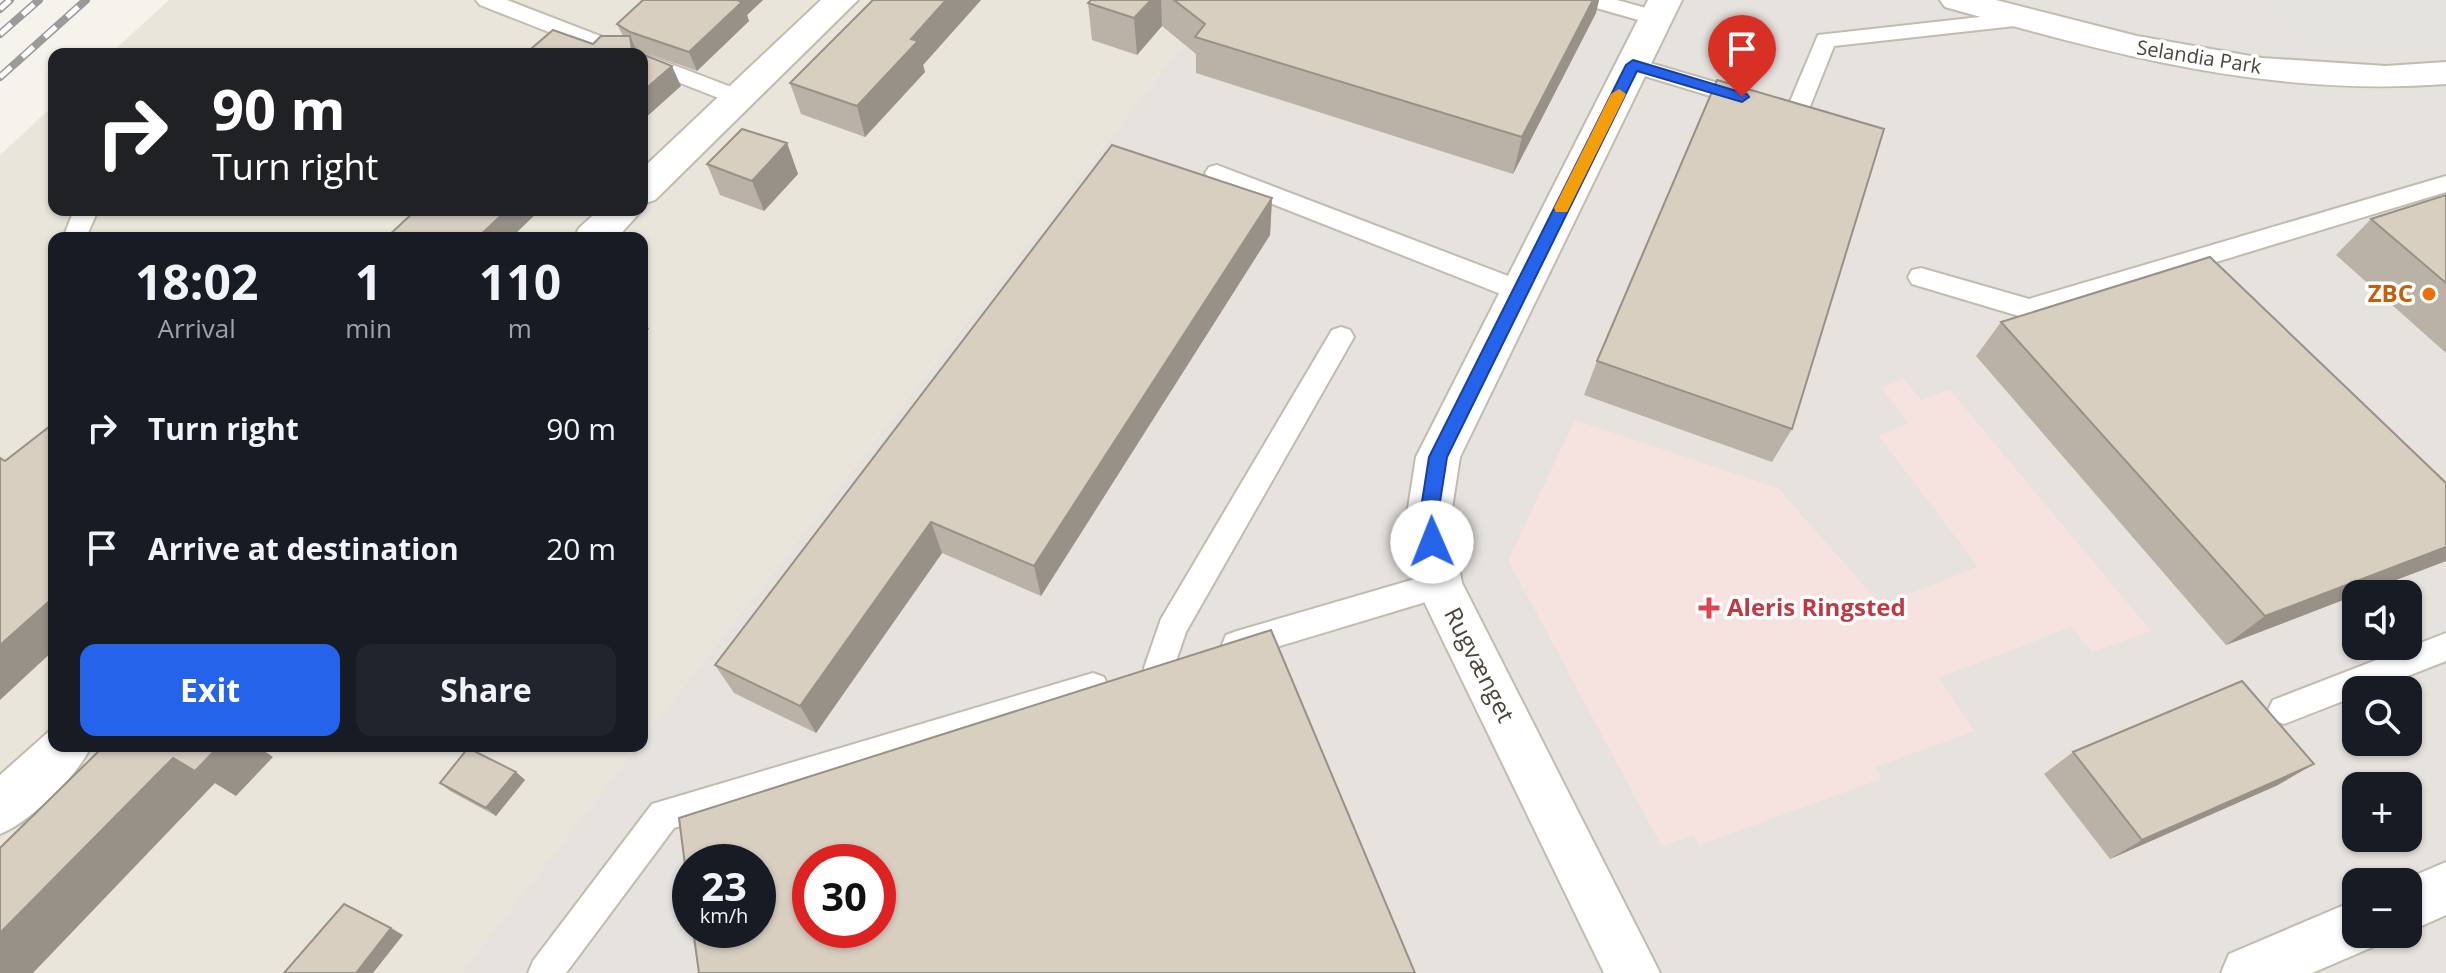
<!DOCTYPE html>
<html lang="en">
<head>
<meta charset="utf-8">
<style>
	body { margin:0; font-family:"Open Sans",sans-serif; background:#20242c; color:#f1f3f6; height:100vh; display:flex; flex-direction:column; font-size:30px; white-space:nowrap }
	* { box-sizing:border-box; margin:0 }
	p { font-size:26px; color:#9ea1a6 }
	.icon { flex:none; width:44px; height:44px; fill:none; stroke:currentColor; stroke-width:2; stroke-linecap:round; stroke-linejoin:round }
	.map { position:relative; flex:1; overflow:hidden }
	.sheet { position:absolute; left:48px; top:232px; width:600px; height:520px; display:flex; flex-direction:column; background:#171b24; border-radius:16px; box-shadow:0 2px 6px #0004 }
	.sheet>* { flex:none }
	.banner { position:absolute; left:48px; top:48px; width:600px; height:168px; border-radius:16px; box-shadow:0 2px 6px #0004; background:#202124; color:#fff; overflow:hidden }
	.fabs { position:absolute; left:2342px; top:580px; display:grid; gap:16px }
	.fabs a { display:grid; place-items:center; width:80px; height:80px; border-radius:16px; background:#171b24; box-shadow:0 2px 6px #0004; font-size:40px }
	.speed { position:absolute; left:672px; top:844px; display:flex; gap:16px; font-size:40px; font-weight:700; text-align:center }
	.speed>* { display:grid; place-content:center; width:104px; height:104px; border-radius:50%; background:#171b24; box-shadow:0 2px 6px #0004; line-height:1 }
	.speed small { font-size:20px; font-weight:400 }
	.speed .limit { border:12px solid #d22; background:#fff; color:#111 }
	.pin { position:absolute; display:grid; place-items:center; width:68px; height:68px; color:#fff; margin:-82px -34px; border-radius:50% 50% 50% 0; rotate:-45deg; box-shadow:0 0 8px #0007 }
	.pin .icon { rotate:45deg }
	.me { position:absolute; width:88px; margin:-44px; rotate:359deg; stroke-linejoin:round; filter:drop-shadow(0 0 6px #0008) }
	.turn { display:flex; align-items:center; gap:28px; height:168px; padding:0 32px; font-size:36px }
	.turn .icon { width:104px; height:104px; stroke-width:2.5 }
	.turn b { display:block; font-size:56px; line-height:68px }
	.eta { display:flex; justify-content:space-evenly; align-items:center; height:136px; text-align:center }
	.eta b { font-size:48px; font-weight:700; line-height:56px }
	.cta { display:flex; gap:16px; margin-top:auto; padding:16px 32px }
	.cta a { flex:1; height:92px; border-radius:16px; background:#2563eb; color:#fff; font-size:32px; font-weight:700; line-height:92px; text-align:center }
	.cta a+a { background:#20242c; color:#f1f3f6 }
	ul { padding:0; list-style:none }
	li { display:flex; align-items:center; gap:24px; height:120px; padding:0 32px }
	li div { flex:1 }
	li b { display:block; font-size:30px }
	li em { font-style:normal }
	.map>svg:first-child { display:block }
</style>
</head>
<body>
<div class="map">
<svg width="2446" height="973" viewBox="0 0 2446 973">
	<rect width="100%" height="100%" fill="#f6f3ec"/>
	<path fill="#eae5da" d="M169,0H1217L642,740V238H54V746H637L461,973H0V155L54,105V210H642V54H110Z"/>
	<path fill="#e6e2dd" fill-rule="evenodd" d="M1217,0H2446V973H461L637,746H642V740ZM2356,594H2408V646H2356ZM2356,690H2408V742H2356ZM2356,786H2408V838H2356ZM690,862H758V930H690ZM810,862H878V930H810ZM2356,882H2408V934H2356Z"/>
	<path fill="#f6e3e0" d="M1904,379L1921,400L1950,390L2151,631L2092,652L2071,627L1939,678L1975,731L1875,767L1881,779L1699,845L1693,835L1662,847L1508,560L1575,420L1778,488L1894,620L1903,616L1893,600L1978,567L1878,435L1909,423L1881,388Z"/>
	<path fill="#e5e3e0" d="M2268,0H2446V45L2333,51Z"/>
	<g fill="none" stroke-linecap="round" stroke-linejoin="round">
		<g stroke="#c2bbae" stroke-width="4">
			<path id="service" d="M476,0H507L634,49L637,54H605L480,5Z
				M1582,0H1617L1664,13L1667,18L1656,25L1586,5Z
				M2007,14L2015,16L2018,21L2015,26L1834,46L1807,114L1804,119L1796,122L1625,70L1622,65L1625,60L1633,58L1789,104L1818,35Z
				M642,53L747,93L750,98L747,103L739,106L642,68V54H638Z
				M1217,165L1529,284L1533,291L1529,298L1520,300L1511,298L1209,179L1205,173L1209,167Z
				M2446,176V192L2029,319L1912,284L1908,277L1912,270L1921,268L2029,299Z
				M74,210H98L88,233L90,238H63Z
				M1341,327L1350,330L1354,337L1186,632L1170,678L1159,682L1148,678L1144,668L1161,619L1332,330Z
				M1439,572L1449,576L1454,585L1449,594L1439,598L1237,659L1226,655L1222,645L1226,635L1237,631Z
				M2446,633V661L2372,690H2356V696L2284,724L2273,720L2268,710L2273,700Z
				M1093,673L1104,677L1108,687L1104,697L1093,701L674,828L566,973H528L533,961L652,804Z"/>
		</g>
		<g stroke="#c2bbae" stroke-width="4">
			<path id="minor" d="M821,0H858L655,200L642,204V169Z
				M1648,0H1682L1460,457L1450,521L1462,583L1660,973H1604L1416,585L1406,521L1416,457Z
				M1940,0H1996L2137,36L2262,58L2386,66L2446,62V84C2269,97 2114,55 1945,7Z
				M599,210H642L617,238H574L579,228Z
				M54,727V746H91C78,776 30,822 0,834V775Z"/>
		</g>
		<g stroke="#c2bbae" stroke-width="4">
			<path id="tertiary" d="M2446,862V915L2408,932V882H2399Z
				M2356,900V934H2380L2375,946L2312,973H2221L2229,954Z"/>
		</g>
		<use href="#service" fill="#fff" fill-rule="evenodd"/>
		<use href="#minor" fill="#fff" fill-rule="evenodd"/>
		<use href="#tertiary" fill="#fff" fill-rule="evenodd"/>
		<g stroke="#9a9a9a" stroke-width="8">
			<path id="rail" d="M0,9L10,0
				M0,34L39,0
				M0,77L86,0"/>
		</g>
		<use href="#rail" stroke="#fff" stroke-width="5" stroke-dasharray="15" stroke-linecap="butt"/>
	</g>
	<path fill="#bab2a6" d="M643,0H763L747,15L749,21L697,71L635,49L637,52L593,44L623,36L617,24Z
		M981,0L923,65L925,72L865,137L801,114L790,83Z
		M1091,0H1599L1596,13L1513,174L1196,73V54L1162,26L1137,55L1092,40L1088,3Z
		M787,143L798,174L764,211L720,195L707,164Z
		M2446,195V353L2336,255L2371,219Z
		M1272,198L1270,235L1041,596L942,553L816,733L734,693L715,665Z
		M2001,322L2446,561L2359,594H2356V595L2226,645L1976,356Z
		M1597,361L1792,429L1772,462L1584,395Z
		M2073,752L2278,785L2110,859L2044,774Z
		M516,772L525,780L496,816L450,791L440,783Z"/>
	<path fill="#979187" d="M736,0H763L747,15L749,21L697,71L689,52Z
		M946,0H981L923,65L925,72L865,137L857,106L911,39Z
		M1151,0H1161L1162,26L1137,55L1134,18Z
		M1593,0H1599L1596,13L1513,174L1522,137Z
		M630,36L638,54L632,50Z
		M672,66L681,86L642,121V92Z
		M787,143L798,174L764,211L752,181Z
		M1272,198L1270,235L1041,596L1034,566Z
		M507,210H540L511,238H477Z
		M642,315L649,329L642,336Z
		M931,522L942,553L816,733L800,706Z
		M2446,547V561L2359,594H2356V595L2226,645L2265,616Z
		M54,597V650L0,700V645Z
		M219,746H267L263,750L273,757L236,796L195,771Z
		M173,758L215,783L33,973H0V933Z
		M2314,764L2278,785L2110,859L2142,840Z
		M516,772L525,780L496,816L486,808Z
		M391,928L403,935L373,973H356Z"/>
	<path fill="#d8cfc1" stroke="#979187" stroke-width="2" fill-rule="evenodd" d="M643,0H737L742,2L689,52L630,32L617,24Z
		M873,0H946L911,39L918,41L857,106L790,83Z
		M1091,0H1151L1134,18L1088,3Z
		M1174,0H1593L1522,137L1195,37L1205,24Z
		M553,30L593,44L601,36H630L632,50L642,54H525Z
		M642,54L672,66L642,92Z
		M1717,80L1884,129L1792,429L1597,361Z
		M742,129L787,143L752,181L707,164Z
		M1112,145L1272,198L1034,566L931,522L800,706L715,665Z
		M2446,195V283L2371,219Z
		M416,210H507L477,238H386Z
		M2210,257L2446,483V547L2265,616L2001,322Z
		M54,423V597L0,645V458L5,461Z
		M1271,630L1415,973H699L693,930H758V862H690V904L679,818ZM810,862H878V930H810Z
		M2242,681L2314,764L2142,840L2073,752Z
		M104,746H219L195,771L173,758L0,933V848Z
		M468,748L516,772L486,808L440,783Z
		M344,904L391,928L356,973H284Z"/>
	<path fill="#2563eb" stroke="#184099" stroke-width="2" d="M1633,60L1747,94L1749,97L1742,102L1637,71L1447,457L1437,521L1441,542L1438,548H1425L1419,521L1429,457L1626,65Z"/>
	<path fill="#f59e0b" d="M1619,89L1626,94L1567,212H1556L1554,208L1611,94Z"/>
	<circle fill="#e8710a" stroke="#fff" stroke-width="3" cx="2429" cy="294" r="8"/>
	<path fill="#e0444e" stroke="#fff" stroke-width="3" d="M1705 596h8v8h8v8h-8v8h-8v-8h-8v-8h8z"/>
	<g text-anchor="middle" stroke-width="7" stroke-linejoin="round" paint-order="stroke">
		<g font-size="20" fill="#4b4439" stroke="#fff">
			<text transform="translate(2199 57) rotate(9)" y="7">Selandia Park</text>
		</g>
		<g font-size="24" font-weight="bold" fill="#c56008" stroke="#fff" text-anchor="end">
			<text x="2413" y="302">ZBC</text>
		</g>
		<g font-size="24" font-weight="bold" fill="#be3a42" stroke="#fff" text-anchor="start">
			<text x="1727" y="616">Aleris Ringsted</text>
		</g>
		<g font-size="24" fill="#4b4439" stroke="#fff">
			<text transform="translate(1479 665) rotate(63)" y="8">Rugvænget</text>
		</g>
	</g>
</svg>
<div class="fabs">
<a><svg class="icon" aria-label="sound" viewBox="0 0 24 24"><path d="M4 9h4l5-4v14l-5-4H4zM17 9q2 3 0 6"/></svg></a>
<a><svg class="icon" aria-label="search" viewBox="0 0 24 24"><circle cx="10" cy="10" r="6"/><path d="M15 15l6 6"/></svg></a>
<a>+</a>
<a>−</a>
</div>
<div class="speed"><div>23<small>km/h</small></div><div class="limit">30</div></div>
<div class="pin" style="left:1742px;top:97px;background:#d93025"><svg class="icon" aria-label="arrive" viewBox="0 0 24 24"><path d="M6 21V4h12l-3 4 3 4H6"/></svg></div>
<svg class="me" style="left:1432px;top:542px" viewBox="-20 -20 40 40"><circle r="19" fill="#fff"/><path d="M0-13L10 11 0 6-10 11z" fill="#2563eb"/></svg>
<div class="banner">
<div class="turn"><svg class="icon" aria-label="right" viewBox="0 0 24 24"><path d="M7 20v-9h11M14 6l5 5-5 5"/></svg><div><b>90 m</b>Turn right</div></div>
</div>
<section class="sheet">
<div class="eta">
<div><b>18:02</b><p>Arrival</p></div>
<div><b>1</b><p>min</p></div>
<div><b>110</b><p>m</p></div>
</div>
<ul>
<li><svg class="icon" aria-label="right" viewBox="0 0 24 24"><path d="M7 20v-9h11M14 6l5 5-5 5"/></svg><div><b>Turn right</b></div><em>90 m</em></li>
<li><svg class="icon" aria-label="arrive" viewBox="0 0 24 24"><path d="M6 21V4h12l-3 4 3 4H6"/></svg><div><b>Arrive at destination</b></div><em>20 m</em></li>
</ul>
<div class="cta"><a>Exit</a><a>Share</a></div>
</section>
</div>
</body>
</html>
